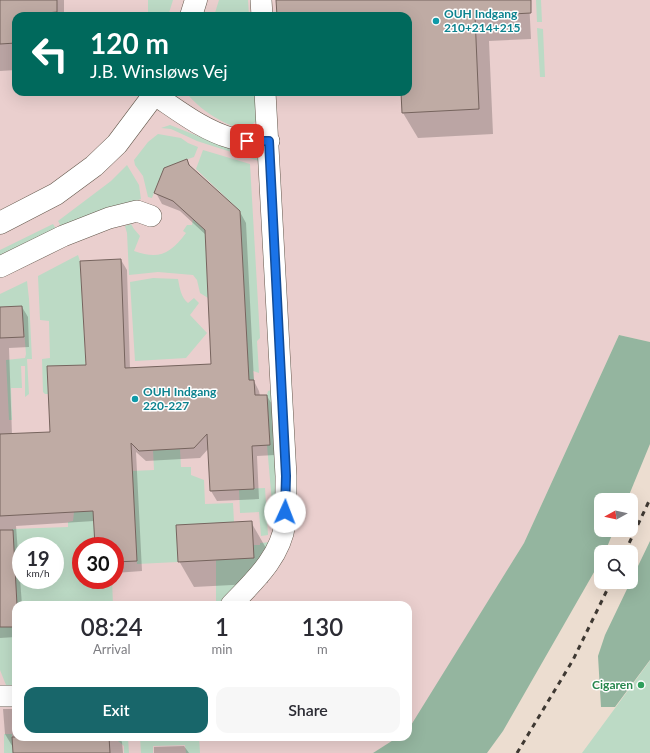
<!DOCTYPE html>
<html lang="en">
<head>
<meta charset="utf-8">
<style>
	body { margin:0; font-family:Lato,sans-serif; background:#f7f7f7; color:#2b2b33; height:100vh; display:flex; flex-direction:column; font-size:15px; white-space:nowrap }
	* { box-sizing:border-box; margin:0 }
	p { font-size:13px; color:#7c7c81 }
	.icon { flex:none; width:22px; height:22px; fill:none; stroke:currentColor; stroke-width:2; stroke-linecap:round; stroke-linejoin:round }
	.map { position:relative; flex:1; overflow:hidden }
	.sheet { position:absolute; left:12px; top:601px; width:400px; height:140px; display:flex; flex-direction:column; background:#fff; border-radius:12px; box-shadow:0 4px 16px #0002 }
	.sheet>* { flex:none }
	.hud { position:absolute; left:12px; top:12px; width:400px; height:84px; border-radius:12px; box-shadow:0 4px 16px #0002; background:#00695c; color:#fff; overflow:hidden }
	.needle { width:26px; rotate:262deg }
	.buttons { position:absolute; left:594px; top:493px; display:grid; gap:8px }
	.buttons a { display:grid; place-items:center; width:44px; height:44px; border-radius:8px; background:#fff; box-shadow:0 4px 16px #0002; font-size:20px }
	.speed { position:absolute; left:12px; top:537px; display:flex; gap:8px; font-size:20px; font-weight:700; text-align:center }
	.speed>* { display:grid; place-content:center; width:52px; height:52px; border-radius:50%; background:#fff; box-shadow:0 4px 16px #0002; line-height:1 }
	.speed small { font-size:10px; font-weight:400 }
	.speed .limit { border:6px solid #d22; background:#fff; color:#111 }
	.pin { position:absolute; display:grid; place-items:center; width:34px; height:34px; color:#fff; margin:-17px; border-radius:8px; box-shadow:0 2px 6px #0006 }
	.me { position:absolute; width:44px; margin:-22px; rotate:2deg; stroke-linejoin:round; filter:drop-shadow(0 0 3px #0008) }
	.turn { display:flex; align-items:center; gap:14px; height:84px; padding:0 12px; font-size:18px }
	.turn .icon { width:52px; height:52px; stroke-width:2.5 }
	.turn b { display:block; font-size:28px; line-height:34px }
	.eta { display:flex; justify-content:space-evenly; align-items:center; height:68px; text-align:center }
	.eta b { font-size:24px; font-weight:600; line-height:28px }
	.cta { display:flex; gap:8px; margin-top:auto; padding:8px 12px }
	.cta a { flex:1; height:46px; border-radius:12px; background:#18666a; color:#fff; font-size:16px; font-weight:600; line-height:46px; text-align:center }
	.cta a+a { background:#f7f7f7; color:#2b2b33 }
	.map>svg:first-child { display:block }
</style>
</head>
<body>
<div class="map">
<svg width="650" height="753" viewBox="0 0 650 753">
	<rect width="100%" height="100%" fill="#ecddd0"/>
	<path fill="#eacfce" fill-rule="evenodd" d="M0,0H650V342L619,335L524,543L409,730L408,605H16V737H398L373,753H0ZM16,16H408V92H16ZM21,546H55V580H21ZM81,546H115V580H81Z"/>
	<path fill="#bcdac5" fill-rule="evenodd" d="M148,0H173L168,16H148Z
		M219,0H248L249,16H214Z
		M536,0H541L542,22H537Z
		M537,28L543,29L545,77H540Z
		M186,92H257V120L248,129C228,129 197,108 186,92Z
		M170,125L208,140L250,153L257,157L259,161L197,141L171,129L161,128Z
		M158,134L181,138L188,143L198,147L194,157C165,166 163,170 152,198L148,197L143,176L135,165L134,160L148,142Z
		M203,150L250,164L260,338L257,341L259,373L253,371L254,380H249L240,211L196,169Z
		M127,165L139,185L141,199L62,228L58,221L111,181Z
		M193,219L205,230L208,298L200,293L197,280L193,275L158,272L129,275L127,233L125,226L131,224L134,229L140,236L134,251C159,260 170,254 186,233L183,231L187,225H192Z
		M53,224L56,229L0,257V250Z
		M78,255L80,261L86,373H83L82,365L65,366V374L47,375L48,394H45L43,392L42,359L50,358L49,321L40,320L38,276Z
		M153,278L178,279C180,289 181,297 188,303L194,298L199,303L190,315L207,333L186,358L135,361L130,282Z
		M27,281L29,299L32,359H27L29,394L25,397V366H21L22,388H11L12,420H9L6,360L25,358L26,354L22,306L0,307V294Z
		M271,390L277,503H272L267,445H270L267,395L268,391Z
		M180,449L181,467H191V475L204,480L205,504L233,503L234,522L178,562L137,564L133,484L131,471L154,470L153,450Z
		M265,488L268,535L261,536L259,512L240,513L239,489Z
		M92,492L95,546H81V580H112L113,605H17L12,529L68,527V522L73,521L74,512ZM21,546H55V580H21Z
		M272,542L257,563L224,602H216V560L253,545H260V543Z
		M0,627H16V689L8,690L0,670Z
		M650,660V753H582L649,662Z
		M4,734H12L13,753H4Z
		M120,737H128L129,753H124V746L118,741Z
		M140,737H199L200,753H186L185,745L153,746V753H141Z"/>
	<path fill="#94b59f" d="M619,335L650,342V444L627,500H601V530H614L605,552H601V560L503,731L487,753H373L398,737H408V730L524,543Z
		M650,541V660L615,707H601L598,656L605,635Z"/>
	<path fill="#0003" d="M0,0H64V16H16V70L0,71Z
		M277,0H529L531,39L489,41L493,134L418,138L403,113L402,92H408V16H278Z
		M187,160L191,168L240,212L246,223L254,381L259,391L260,396H267L273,406L275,455L257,456L259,499L217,501L211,491L209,448L200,458L146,461L136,452L142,571L115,573V546H96L94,521L16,526L22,605H16V637L0,638V308L22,307L28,317L29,347L9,348L12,435L52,433L87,365L121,260L127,270L130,369L212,364L206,235L180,211L162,204L156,193Z
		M251,522L266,548L268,583L194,587L179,561Z
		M3,709H16V737H119L122,742L123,753H14V749L5,734Z
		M184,746L189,753H154V747Z"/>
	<path fill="#bfaba4" stroke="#76645e" d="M0,0H57V12L16,16V43L0,44Z
		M276,0H531V13L475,16L479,109L402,113L401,92H408V16H277Z
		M187,159L189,165L240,211L249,380H254L255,395H267L270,445L252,446L254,489L210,491L207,434L194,448L139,451L131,443L137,561L115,562V546H95L93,511L0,516V434L50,432L47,366L86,365L80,261L121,259L125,368L211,364L205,230L173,201L154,193L164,168Z
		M22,306L24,337L0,338V307Z
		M252,521L254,558L178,562L176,525Z
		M0,530H13L17,605L16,627H0Z
		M12,737H109L110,753H13Z"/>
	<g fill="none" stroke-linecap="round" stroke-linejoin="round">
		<g stroke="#63574b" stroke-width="22">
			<path id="minor" d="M261,0L262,16
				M155,95C179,111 203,130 231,138C243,141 256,141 269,141
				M0,267L63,236L109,218L137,211L151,216
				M231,605C253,582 281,557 285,523C286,508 286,492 286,476L265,92
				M0,696H16"/>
		</g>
		<g stroke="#63574b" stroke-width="23">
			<path id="tertiary" d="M191,16L196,0
				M0,223L56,194L94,166L117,144L156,92"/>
		</g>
		<use href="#minor" stroke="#fff" stroke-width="21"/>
		<use href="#tertiary" stroke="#fff" stroke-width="22"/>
		<path stroke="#3e3832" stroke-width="3" stroke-dasharray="5 5" stroke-linecap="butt" d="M625,552L650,499
			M517,753L573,660L611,582"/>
	</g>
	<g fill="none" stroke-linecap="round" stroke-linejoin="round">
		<g stroke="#114b97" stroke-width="10">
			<path id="route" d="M247,141H269L286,476L285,512"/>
		</g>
		<use href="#route" stroke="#1a73e8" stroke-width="7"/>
	</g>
	<g fill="#0f9aa8" stroke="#fff" stroke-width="1.5">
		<circle cx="436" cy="21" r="4"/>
		<circle cx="135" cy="399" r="4"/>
	</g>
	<circle fill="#2e9e5b" stroke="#fff" stroke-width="1.5" cx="641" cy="685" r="4"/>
	<g text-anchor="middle" stroke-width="3" stroke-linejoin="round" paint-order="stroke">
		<g font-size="12" font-weight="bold" fill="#0d838f" stroke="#fff" text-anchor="start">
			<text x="444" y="18">OUH Indgang<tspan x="444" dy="14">210+214+215</tspan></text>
			<text x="143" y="396">OUH Indgang<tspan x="143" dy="14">220-227</tspan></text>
		</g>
		<g font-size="12" font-weight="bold" fill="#27864d" stroke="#fff" text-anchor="end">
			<text x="633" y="689">Cigaren</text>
		</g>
	</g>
</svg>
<div class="buttons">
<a><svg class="needle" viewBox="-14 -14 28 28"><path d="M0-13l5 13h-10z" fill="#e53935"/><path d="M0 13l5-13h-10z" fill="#7c7c81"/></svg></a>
<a><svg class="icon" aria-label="search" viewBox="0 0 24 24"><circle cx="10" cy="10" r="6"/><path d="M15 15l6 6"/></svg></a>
</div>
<div class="speed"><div>19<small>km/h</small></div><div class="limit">30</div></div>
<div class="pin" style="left:247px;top:141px;background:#d93025"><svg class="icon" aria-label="arrive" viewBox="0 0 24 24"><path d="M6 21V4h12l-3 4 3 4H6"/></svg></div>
<svg class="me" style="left:285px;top:512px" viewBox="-20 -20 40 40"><circle r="19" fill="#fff"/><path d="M0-13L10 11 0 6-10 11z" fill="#1a73e8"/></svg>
<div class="hud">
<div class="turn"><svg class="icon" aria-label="left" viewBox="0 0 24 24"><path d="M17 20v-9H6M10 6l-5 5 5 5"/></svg><div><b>120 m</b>J.B. Winsløws Vej</div></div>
</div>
<section class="sheet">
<div class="eta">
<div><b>08:24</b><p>Arrival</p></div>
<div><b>1</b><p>min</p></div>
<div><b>130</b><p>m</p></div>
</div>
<div class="cta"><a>Exit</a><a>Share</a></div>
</section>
</div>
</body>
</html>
